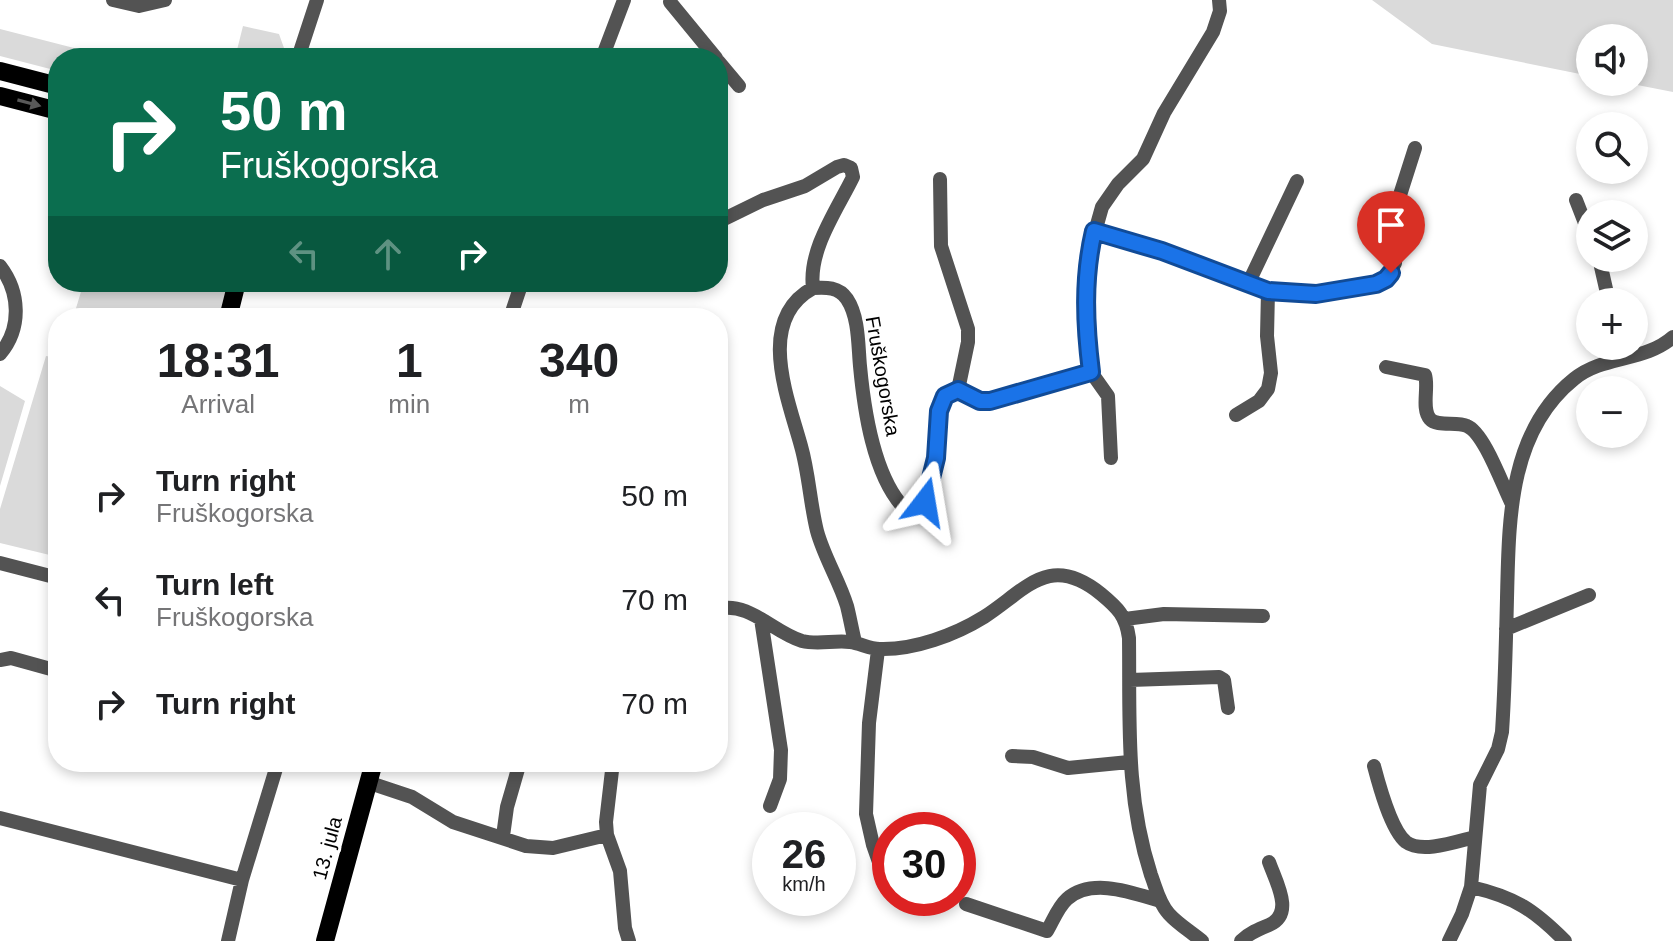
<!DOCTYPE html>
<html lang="en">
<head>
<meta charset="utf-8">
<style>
	body { margin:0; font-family:Arial,sans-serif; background:#f6f6f6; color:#202124; height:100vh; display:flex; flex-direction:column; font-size:30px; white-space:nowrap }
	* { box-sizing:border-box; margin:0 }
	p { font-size:26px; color:#757577 }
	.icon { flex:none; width:44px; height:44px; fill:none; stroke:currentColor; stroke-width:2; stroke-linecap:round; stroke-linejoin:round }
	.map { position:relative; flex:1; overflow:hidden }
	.side { position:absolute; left:48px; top:308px; width:680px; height:464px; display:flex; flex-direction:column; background:#fff; border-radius:32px; box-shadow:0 4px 12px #0003 }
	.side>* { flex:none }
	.banner { position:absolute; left:48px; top:48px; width:680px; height:244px; border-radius:32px; box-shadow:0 4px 12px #0003; background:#0b6e4f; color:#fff; overflow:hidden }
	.tools { position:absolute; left:1576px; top:24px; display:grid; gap:16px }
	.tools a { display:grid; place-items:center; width:72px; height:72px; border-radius:50%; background:#fff; box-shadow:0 4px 12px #0003; font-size:40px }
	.speed { position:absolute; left:752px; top:812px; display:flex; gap:16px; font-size:40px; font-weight:700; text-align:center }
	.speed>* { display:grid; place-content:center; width:104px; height:104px; border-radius:50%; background:#fff; box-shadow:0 4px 12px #0003; line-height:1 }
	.speed small { font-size:20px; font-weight:400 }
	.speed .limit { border:12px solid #d22; background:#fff; color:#111 }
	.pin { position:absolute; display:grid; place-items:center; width:68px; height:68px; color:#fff; margin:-82px -34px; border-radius:50% 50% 50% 0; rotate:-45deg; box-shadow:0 0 8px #0007 }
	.pin .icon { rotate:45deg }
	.me { position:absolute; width:88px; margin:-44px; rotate:14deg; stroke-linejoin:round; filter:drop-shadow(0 0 6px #0008) }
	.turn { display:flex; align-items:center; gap:28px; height:168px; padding:0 40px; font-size:36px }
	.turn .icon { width:104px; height:104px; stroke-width:2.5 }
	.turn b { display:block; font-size:56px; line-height:68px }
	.lanes { display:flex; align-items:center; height:76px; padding:0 40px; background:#0003; justify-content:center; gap:40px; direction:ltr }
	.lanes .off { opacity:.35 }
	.eta { display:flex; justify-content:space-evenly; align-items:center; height:136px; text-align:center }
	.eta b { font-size:48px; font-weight:700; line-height:56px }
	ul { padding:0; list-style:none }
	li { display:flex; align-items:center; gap:24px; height:104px; padding:0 40px }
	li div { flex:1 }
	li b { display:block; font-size:30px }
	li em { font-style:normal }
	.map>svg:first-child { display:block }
</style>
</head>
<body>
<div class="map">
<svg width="1673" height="941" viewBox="0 0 1673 941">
	<rect width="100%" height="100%" fill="#fff"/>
	<path fill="#dadada" d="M1372,0H1673V92L1622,82H1634V38H1590V76L1432,44Z
		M243,26L279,34L284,48L282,58H235Z
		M0,29L113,58H58V71L0,56Z
		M84,282H230L221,318H73Z
		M46,356L58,358V557L0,543V509Z
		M0,386L25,401L0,486Z"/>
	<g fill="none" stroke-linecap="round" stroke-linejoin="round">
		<path stroke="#535353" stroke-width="14" d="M113,0L139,6L165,0
			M670,2L716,58
			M298,58L317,0
			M602,58L624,0
			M718,61L739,86
			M940,179L941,246L968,329V342L958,390
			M1576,200L1590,236
			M718,222L763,200L805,186L837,167L844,165L851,168L853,177C837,210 808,250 813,288
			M1094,231L1162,251L1268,291L1316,294L1376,284L1386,279L1395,263L1400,195L1415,148
			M1599,258L1609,302
			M0,266C20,292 22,328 0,354
			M1248,284L1297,181
			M510,318L522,282
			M1386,367L1425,375C1429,387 1421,409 1430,419C1437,427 1457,421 1467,426C1484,433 1502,484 1511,502
			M1091,372L1108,396L1111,458
			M1236,415L1259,401L1268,389L1271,373L1267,336L1268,291
			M0,563L58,578
			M718,609C749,601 774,633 802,641C818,645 834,640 850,642C860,643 869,649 880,649C914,650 955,635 984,617C1026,590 1049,552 1101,594C1118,608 1126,616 1129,638C1130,720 1125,795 1151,875C1156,888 1159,903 1169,914C1178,924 1191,932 1202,941
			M761,619L781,750L780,779L770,806
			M1125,619L1164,614L1263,616
			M1506,629L1589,595
			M855,642C852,630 850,618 847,606C839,580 824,557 817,531C810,503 809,474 801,446C788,398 755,320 813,288C826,287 839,287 847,299C859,317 858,345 860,366C864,409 873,475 904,508C913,510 918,509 925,502L936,458L939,411L945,396L958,390L980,401H990L1091,372L1085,311L1087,260L1102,207L1118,184L1143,159L1164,113L1213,32L1220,11L1219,0
			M878,650L869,723L866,814L873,845L886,882
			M0,660L11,658L58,671
			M1130,680L1219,677L1224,680L1228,708
			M1012,756L1033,757L1068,768L1129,762
			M613,762L606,822L607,835L620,871L625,928L629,941
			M1374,766C1379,785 1391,830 1406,842C1422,854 1458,841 1475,837
			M367,782L412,797L453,822L526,846L553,848L607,835
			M0,818L242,880
			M503,836L507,807L520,762
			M1471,887C1515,897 1534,910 1565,941
			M966,904L1047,931C1053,921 1058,907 1067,899C1092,877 1133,893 1160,901
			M228,941L242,880L278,762
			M1241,941C1249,933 1259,929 1269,925C1295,914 1276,882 1269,862
			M1449,941L1462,914L1471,887L1480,785L1498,749L1502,732C1505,687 1506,642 1507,598C1509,521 1508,432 1574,379C1603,355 1645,362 1673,337"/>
		<path stroke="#000" stroke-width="18" d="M0,71L58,86
			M0,96L58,111
			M228,318L237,282
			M325,941L374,762"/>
	</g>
	<defs><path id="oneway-solid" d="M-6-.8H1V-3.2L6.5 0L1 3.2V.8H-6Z" transform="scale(2)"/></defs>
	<use fill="#595959" href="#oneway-solid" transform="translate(29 103) rotate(15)"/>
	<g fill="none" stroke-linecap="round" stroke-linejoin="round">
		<g stroke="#114b97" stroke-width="20">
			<path id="route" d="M925,502L936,458L939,411L945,396L958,390L980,401H990L1091,372C1085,324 1083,278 1094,231L1162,251L1268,291L1316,294L1376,284L1386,279L1391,273"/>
		</g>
		<use href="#route" stroke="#1a73e8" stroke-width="14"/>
	</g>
	<g text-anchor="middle" stroke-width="6" stroke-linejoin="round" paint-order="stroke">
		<g font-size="20" fill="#000" stroke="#fff">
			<text transform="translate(883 376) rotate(80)" y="7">Fruškogorska</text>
			<text transform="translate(327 848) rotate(-75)" y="7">13. jula</text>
		</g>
	</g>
</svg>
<div class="tools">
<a><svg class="icon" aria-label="sound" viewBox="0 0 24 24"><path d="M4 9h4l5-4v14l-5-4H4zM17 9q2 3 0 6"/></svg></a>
<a><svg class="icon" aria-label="search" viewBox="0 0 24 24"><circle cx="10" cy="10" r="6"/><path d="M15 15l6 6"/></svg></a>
<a><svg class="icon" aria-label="layers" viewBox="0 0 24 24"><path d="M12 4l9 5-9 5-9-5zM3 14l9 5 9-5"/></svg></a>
<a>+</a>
<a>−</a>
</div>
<div class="speed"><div>26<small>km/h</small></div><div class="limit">30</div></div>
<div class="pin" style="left:1391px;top:273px;background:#d93025"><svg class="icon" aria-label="arrive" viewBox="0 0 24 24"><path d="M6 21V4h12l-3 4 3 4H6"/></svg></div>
<svg class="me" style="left:925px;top:502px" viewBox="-20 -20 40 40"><path d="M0-17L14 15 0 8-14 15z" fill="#1a73e8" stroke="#fff" stroke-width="4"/></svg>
<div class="banner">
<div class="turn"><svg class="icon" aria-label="right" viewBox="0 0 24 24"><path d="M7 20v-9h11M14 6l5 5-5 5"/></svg><div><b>50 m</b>Fruškogorska</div></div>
<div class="lanes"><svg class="icon off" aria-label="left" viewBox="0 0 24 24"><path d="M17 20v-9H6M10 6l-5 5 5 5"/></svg><svg class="icon off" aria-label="ahead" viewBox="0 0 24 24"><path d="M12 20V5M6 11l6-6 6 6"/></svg><svg class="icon" aria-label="right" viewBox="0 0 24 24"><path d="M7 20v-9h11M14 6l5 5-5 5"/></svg></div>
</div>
<section class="side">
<div class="eta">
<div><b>18:31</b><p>Arrival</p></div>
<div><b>1</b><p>min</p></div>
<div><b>340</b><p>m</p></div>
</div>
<ul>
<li><svg class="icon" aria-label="right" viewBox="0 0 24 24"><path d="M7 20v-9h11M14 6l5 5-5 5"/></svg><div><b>Turn right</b><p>Fruškogorska</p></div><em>50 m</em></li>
<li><svg class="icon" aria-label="left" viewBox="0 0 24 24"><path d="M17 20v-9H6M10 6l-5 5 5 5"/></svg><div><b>Turn left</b><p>Fruškogorska</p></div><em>70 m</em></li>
<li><svg class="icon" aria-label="right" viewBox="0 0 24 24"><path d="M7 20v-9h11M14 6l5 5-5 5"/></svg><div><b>Turn right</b></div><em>70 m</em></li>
</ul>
</section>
</div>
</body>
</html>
